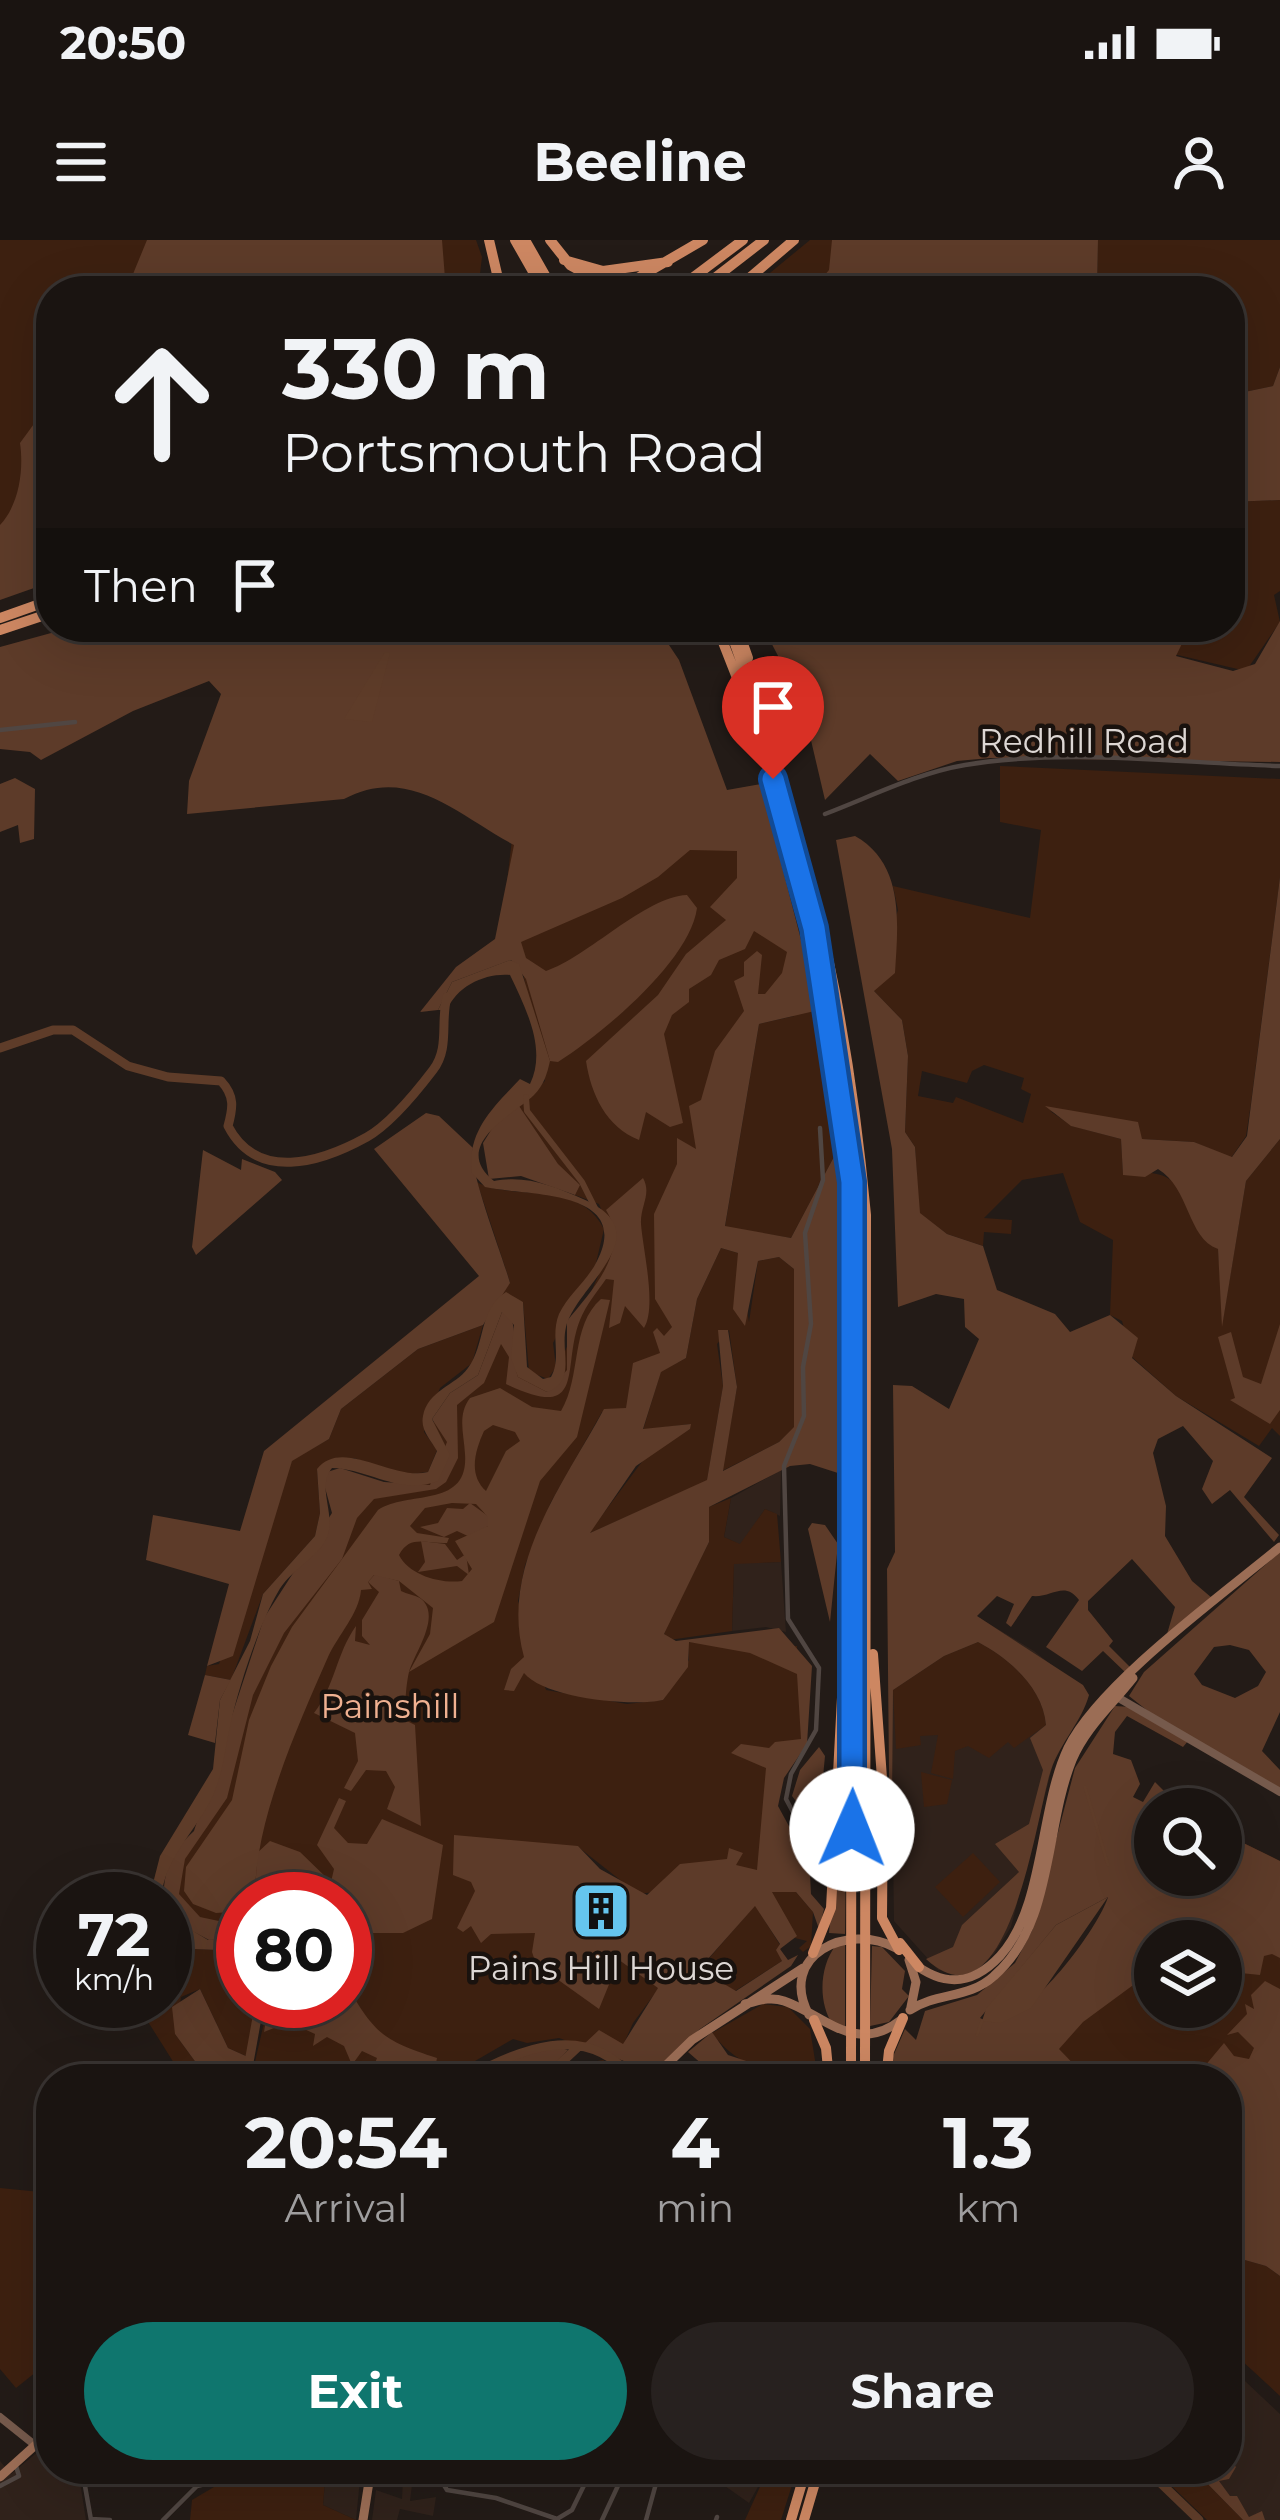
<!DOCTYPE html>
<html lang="en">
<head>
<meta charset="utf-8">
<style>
	body { margin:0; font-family:Montserrat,sans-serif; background:#27211f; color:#f1f3f6; height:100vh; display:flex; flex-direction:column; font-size:45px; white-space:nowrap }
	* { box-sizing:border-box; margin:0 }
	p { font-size:39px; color:#9f9e9f }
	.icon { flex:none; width:66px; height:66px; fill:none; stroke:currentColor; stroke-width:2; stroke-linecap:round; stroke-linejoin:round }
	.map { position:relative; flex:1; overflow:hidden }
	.panel { position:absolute; left:36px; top:1824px; width:1206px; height:420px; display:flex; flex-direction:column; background:#1a1411; border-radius:48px; box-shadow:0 12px 48px #0002,0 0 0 3px #383331 }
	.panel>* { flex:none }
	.banner { position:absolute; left:36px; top:36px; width:1209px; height:366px; border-radius:48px; box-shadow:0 12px 48px #0002,0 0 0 3px #383331; background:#1a1411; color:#f1f3f6; overflow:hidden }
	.controls { position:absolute; left:1134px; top:1548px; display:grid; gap:24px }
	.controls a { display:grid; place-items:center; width:108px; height:108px; border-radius:50%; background:#1a1411; box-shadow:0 12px 48px #0002,0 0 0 3px #383331; font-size:60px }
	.speed { position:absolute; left:36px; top:1632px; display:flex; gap:24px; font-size:60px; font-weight:700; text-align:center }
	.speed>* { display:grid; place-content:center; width:156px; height:156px; border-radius:50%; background:#1a1411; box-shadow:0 12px 48px #0002,0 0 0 3px #383331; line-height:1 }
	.speed small { font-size:30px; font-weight:400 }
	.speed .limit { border:18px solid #d22; background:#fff; color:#111 }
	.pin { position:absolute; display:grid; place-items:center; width:102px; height:102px; color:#fff; margin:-123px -51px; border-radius:50% 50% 50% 0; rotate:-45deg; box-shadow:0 0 12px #0007 }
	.pin .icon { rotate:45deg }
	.me { position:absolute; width:132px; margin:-66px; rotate:1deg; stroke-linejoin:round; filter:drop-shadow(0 0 9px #0008) }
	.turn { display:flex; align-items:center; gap:42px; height:252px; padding:0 48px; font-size:54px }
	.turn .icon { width:156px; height:156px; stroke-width:2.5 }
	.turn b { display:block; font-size:84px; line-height:102px }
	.then { display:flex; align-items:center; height:114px; padding:0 48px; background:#0003; gap:24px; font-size:45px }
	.eta { display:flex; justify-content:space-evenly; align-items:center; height:204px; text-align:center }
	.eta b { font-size:72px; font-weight:700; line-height:84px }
	.cta { display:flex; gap:24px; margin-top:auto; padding:24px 48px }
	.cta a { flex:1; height:138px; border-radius:72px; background:#0f766e; color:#fff; font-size:48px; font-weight:700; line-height:138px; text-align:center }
	.cta a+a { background:#27211f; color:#f1f3f6 }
	.status { display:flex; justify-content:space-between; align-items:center; height:84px; padding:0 60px; background:#1a1411; direction:ltr }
	.status svg { height:33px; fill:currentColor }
	header { display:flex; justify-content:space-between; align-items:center; height:156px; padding:0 48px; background:#1a1411; font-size:54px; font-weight:700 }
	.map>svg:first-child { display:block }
</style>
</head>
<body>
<div class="status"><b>20:50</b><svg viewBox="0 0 49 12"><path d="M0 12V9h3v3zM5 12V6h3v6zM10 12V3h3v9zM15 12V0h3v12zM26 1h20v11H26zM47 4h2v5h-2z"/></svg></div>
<header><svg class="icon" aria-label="menu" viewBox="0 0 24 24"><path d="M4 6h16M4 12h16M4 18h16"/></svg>Beeline<svg class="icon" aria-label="person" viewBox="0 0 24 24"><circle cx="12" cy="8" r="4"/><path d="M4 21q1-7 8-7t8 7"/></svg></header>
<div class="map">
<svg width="1280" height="2280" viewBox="0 0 1280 2280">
	<rect width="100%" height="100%" fill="#231b17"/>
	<path fill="#30221b" d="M781,1230L780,1276L765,1269L741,1305L724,1297L731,1258Z
		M781,1322L786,1392L766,1387L732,1391L734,1323Z
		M889,1323L1034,1411L1089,1455L1053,1524L1011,1687L994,1714L967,1732L938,1730L894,1681Z
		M1227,2124L1280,2174V2280H1244L1193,2229H1227Z
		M51,2201V2229H76L79,2236L86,2280H0V2221L11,2234Z
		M326,2229H361L356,2280L323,2265Z
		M701,2229H768L749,2263Z
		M403,2237H413L410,2261L436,2257L433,2276L400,2269L397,2280H372L376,2250L402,2259Z"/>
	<path fill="#3d2010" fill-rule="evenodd" d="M0,0H476L482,17L478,51H51V316L0,321Z
		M810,0H1012L1024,51H748Z
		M1098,0H1280V127L1273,146L1230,155V51H1097Z
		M1280,260V351L1274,355L1280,382L1246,431L1058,387H1230V262Z
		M1000,526L1280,539V637L1251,863L1246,896L1231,918L1194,902L1142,899L1050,871L1072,886L1121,899L1123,934C1200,923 1172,974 1218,1009L1223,1079L1246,941L1280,899V1196L1272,1188L1259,1206L1176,1156L1132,1117L1122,1081L1110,1075L1113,1000L1080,982L1063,933L1022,940L984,978L1012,980L1011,994L984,992L983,1006L947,994L919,973L915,907L905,892L908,816L902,780L874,751L898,670L893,646L1030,678L1041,590L1000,582ZM984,825L1024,838L1021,849L1031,854L1023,883L956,857L953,863L918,856L922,831L967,843L972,831Z
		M745,587L819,770L833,863L837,911L791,998L725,987L759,784L794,776L746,777L709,999L640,1182L602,1172L551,1262L525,1325L518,1361L546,1450L627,1464L663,1460L689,1420L688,1402L797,1406L803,1507L776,1516L761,1639L638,1654L577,1606L507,1648L519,1673L601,1761L619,1720L659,1748L633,1783L617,1819L559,1798L527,1803L513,1799L444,1839H251L269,1761H345V1659H243V1698L165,1674L161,1659L194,1591L229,1489L332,1273L404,1247L448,1223L432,1184L478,1135L502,1072L512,1118L547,1152L614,1000L599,964L575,955L488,891L545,841L506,650L512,599Z
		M477,942C510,962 579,938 604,989L596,1023L553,1103L556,1127L548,1139L529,1132L523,1062L494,1060L510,1042Z
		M721,1008L738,1013L749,1082L758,1021L779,1017L794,1029V1188L779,1202L722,1231L737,1147L729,1090L717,1104L723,1146L707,1241L588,1294L647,1215L690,1189V1184L643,1190L661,1131L686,1118L697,1059Z
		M483,1085L472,1123L440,1148L424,1192L437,1210L428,1232L401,1235L354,1218L317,1229L320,1273L315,1296L263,1354L231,1440L205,1435L207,1426L219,1424L292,1220L329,1199L341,1169L418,1109Z
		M731,1258L724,1297L740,1304L765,1269L777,1274L781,1322L734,1324L732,1391L669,1400L664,1394L667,1386L709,1302V1267Z
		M978,1402C1010,1419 1043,1448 1046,1485L1014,1508L1008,1502L989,1518L968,1506L955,1511L953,1539L931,1533L938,1495L920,1496L921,1505L896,1509L893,1450L944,1416Z
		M921,1532L952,1540L947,1564L924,1567Z
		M1221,1592L1280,1621V1944L1227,1839H984L1221,1635ZM1155,1701H1221V1767H1155Z
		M973,1613L1000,1642L963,1677L935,1647Z
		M771,1652H796L813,1672L811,1706L803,1712L799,1708L807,1701L795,1698Z
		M755,1665L780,1705L782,1721L735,1751L699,1730Z
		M169,1694L193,1709L243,1711V1761H255L248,1817L228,1808L200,1749L181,1757L175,1794L208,1839H184L135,1761H165V1695Z
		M763,1764L788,1767L810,1789L818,1839C776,1839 736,1826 712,1793Z
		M603,1820L619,1831L621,1839H548L568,1826Z
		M0,1948L51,1953V2120L16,2148L0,2129Z
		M1227,2015L1266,2026L1280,2036V2156L1227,2107Z
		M220,2229H326L323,2265L356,2280H190L192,2260L219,2244Z
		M768,2229H797L781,2280H745Z
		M1154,2229H1193L1243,2280H1207Z"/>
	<path fill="#5d3b29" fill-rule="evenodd" d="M147,0H442L446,51H126Z
		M832,0H1098L1097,51H811L829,30Z
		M1280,127V260L1230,262V155L1273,146Z
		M51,173V342L0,360V285C19,265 24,230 20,203L39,177Z
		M1280,381V522L990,518L957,521L898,541L870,514L825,560L802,462L763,387H1099L1121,399C1147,394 1169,393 1190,387L1176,416L1233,431L1255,424Z
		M73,387H657L679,420L727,550L761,544L819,770L759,784L725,986L791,998L837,911L843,1026L841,1234L810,1224L790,1226L709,1267V1302L664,1394L676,1401L779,1388L812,1426L807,1504L784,1538L778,1566L790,1588L808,1596L811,1654L824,1669L819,1689L813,1672L796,1652H772L797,1696L780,1709L788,1720L798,1715L791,1726L700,1789L646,1838L634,1825L583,1805L599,1790L623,1804L658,1748L619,1720L599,1769L536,1724L532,1712L535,1693L491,1694L481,1703L471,1686L463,1692L457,1688L475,1651L471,1642L453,1635L454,1595L578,1606L600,1629L647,1655L680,1624L727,1619L729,1608L743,1613L736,1625L757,1630L766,1528L731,1513L741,1504L769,1508L775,1502L801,1499L797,1434L750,1413L689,1402L688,1427L663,1460C631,1467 544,1458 524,1433L514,1451L504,1450L511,1429L524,1417C499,1326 563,1245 604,1169L626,1168L633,1123L660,1113L653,1092L657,1088L664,1096L672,1087L655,1059L654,974L677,924V898L696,909L689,866L701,860L715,811L744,771L734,741L744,736V722L757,711L762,715L758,754H765L782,733L787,712L754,691L745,709L719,720L711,735L689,749V762L672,775L664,794L683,883L670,887L646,872L639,900C606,887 591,854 586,821L658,755L686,714L726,680L710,667L737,638V611L690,610L658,637L622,658L521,702L526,718L546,731C588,717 644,657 687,655L697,668C690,721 602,794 558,822L550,821L526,739L511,720L452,742L438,770L420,772L456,727L495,699L514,605C458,575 409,524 344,559L187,574L189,541L221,454L209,441L133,471L41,520L30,512L0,509V407ZM721,1008L738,1013L733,1069L745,1086L758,1021L779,1017L794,1029V1187L779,1202L723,1231L737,1147L728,1090H718L723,1146L707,1240L590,1293L636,1226L690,1189L691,1184L643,1189L661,1132L686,1118L697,1059ZM755,1666L780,1704L776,1710L782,1721L736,1751L699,1729Z
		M15,538L35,549L34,599L20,603L18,585L0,592V544Z
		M855,596C905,624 898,684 895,733L874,751L902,780L908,816L905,892L915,907L920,973L947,994L983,1006L997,1050L1055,1074L1070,1092L1110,1075L1138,1098L1132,1118L1176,1156L1272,1218L1244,1257L1279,1295L1274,1302L1230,1250L1212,1264L1202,1249L1213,1221L1183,1186L1158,1199L1153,1213L1166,1266L1165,1296L1192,1341L1212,1358L1167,1394L1175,1367L1132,1319L1088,1361V1370L1113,1401L1109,1406L1130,1427L1125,1432L1103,1411L1082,1431L1046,1407L1079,1360C1064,1340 1052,1358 1032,1356L1011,1387L1006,1383L1014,1364L997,1356L977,1376L1083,1445L1089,1455C1082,1481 1060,1503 1051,1530C1037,1570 1010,1797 926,1719L953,1707L962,1685L1019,1632L995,1604L1029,1584L1043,1530L1030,1498L1046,1485C1043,1448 1010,1419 978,1402L944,1416L893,1450L892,1563L899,1618L890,1633L887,1329L895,1312L893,1145L912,1146L949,1169L979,1099L965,1087L964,1059L936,1054L898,1067L892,909L836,600Z
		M1280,637V899L1246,941L1222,1087L1218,1009C1187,998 1190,948 1158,929L1145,937L1123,935L1121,899L1071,886L1045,866L1138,882L1142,899L1194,902L1232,917L1247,896Z
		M519,866L558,924L580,945L575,955L521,936L489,939L483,903L498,879Z
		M426,873L439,876L473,908C468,929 502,1014 510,1043L483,1085L418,1109L341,1169L329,1199L292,1221L233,1416L207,1426L229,1344L146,1320L153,1275L240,1291L264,1211L479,1036L374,909Z
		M203,910L241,930L242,919L275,932L282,940L196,1015L192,1007Z
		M643,938C652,954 640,966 641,984C643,1010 657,1067 644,1088L625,1066L620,1083L609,1088L614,1040L606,1039C597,1052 586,1065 580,1080C561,1127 588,1183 506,1144L509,1117L501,1104L484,1143L457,1165L458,1218L446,1242L436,1249L374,1259L357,1278L342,1319L284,1393L253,1455L227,1558L185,1619L179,1654L200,1677L233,1684L243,1671V1698L209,1700L168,1678C158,1647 166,1616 194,1591L264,1378L332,1273L324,1244L327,1232L340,1228L384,1242L430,1245L447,1202L432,1179L450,1153L478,1135L502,1072L509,1073C519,1093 511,1115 518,1137L547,1152L567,1130V1081C591,1051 631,1011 606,970Z
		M1280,1084V1170L1270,1184L1230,1160L1235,1158L1218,1097L1231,1092L1243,1137L1261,1144Z
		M470,1263L488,1276V1286L472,1298L457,1291L444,1297L420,1287L438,1283L447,1268L463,1269Z
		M812,1283L825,1285L838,1304L830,1382L808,1289Z
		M421,1301L445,1304L457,1320L466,1314L469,1335L457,1326L418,1332L425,1322Z
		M1280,1312V1472L1262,1511L1280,1530V1549L1158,1479L1129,1456L1144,1432ZM1230,1405L1249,1410L1266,1432L1258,1446L1235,1458L1202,1445L1194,1434L1214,1407Z
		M375,1334L399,1341L401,1351C407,1354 414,1355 420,1358C443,1375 414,1413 409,1432C406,1445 404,1467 407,1481L415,1485L421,1586L387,1569L395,1547L386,1531L366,1530L351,1551L344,1548L358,1521L355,1493L314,1473C335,1446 336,1414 356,1386L355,1401L370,1405L362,1396V1380L379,1352L368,1342Z
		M205,1435L231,1440L220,1460L215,1503L188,1495Z
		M1115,1466L1131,1467L1188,1501L1183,1507L1127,1476L1115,1492L1113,1514L1131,1520L1140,1544L1133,1557L1143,1562L1155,1542L1182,1569H1155V1635H1221V1592L1280,1621V1733V1718L1272,1714L1264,1716L1260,1735L1221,1731V1701H1155V1729L1083,1782L1059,1809L1087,1838L1119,1832L1116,1839H1060L1044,1828L1028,1827L1010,1839H890L891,1821L905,1789L916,1800L925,1771L977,1755L1015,1723L1032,1691L1075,1528ZM1108,1657C1099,1688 1018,1800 980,1778L1056,1685Z
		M819,1507L825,1516L821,1558L815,1553L802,1569L792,1556L800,1530Z
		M843,1516H847L845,1694L829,1693Z
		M339,1558L346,1561L334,1588L348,1603L367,1604L382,1579L443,1605L432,1679L403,1693H351L345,1699V1659H255L257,1613L270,1601L300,1612L331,1642L334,1629L317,1605Z
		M836,1705H845V1786L833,1785C818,1763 819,1727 836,1705Z
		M872,1706L882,1707L905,1731L902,1749L909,1756L889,1782L870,1786Z
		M1265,1741L1280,1749V2036L1266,2026L1227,2015V1839H1194L1224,1803L1234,1816L1249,1819L1254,1808L1238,1792L1227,1795L1247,1774L1245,1764L1254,1769L1251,1755Z
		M345,1743C375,1793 381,1800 437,1818L433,1839H375L370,1836L377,1818L362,1811L352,1825L344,1806L327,1797L313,1806L315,1794L289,1782L264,1792L269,1761H345Z
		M200,1749L228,1808L248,1817L242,1839H208L175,1794L172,1767Z
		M712,1792L728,1815L802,1839H708L711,1832L688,1812Z
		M558,1807L568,1810L541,1839H471L522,1812Z
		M85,1821L176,1827L184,1839H84Z
		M1227,2216L1236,2227L1229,2239L1219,2241L1230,2256H1237L1249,2277L1262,2271L1265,2280H1243L1193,2229H1227Z"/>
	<path fill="#5e3c29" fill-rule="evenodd" d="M385,412L390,413L372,482L344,479Z
		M510,720L519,724L550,821C547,834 544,845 534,855C515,874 449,905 494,941C527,935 553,946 583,959C663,994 576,1045 566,1087C560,1112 577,1141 547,1152L518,1137L511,1118L514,1085L502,1072L478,1135L450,1153L432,1179L450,1215L438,1241C400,1256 370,1229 332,1228C314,1250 342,1280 322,1306C309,1323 289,1332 278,1352C260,1382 239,1446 231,1482C225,1507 224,1529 214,1553C197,1592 165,1615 161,1659H149L160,1616L213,1529L220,1460L250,1401L263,1354L315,1296L320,1273L317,1229C342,1197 392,1241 428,1232L437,1211C431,1200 420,1190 423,1176C428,1150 455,1146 468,1128C486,1104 478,1070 506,1052L523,1062L527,1127L543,1139L551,1137C562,1118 550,1096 559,1074C568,1055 587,1041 597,1021C634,948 523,956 485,947L472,933C466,891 495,866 520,839L530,844C547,809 526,769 510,735C485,733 457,746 447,770H438L452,742Z
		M601,1059L610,1060L577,1197L540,1241L494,1382L409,1432L430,1394L433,1368L399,1341L374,1335L368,1342L372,1349L361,1350C359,1374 338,1395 328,1417C297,1488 254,1582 255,1659H243V1671L216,1673L193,1664L184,1651L186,1627L232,1560L249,1480L271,1426L292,1387L378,1270C408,1250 469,1269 465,1214C464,1194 457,1175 470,1158L500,1148L532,1167L561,1171C582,1136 570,1086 601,1059ZM493,1185L515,1192L520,1201L506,1211L486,1251C468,1235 475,1211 484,1191ZM452,1263L476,1264L488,1277V1286L455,1301L472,1329L462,1341C440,1344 409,1335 399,1315C410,1294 426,1304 447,1303L449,1298L417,1293L410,1286L425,1268Z
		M1108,1657L1031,1768L1001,1783L982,1781L986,1769L1056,1685Z
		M165,1674L208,1700L240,1696L243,1711L193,1709L165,1692Z"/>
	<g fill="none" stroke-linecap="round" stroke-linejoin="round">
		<path stroke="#5e3c29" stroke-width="3" d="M1085,1547L1108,1625
			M977,1795L982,1781"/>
		<path stroke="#5e3c29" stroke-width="6" d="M526,857L527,871L582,942L595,968"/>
		<path stroke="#5e3c29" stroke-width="9" d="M0,808L53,790H73L128,826L168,837L221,841C235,856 233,868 228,886C257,942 320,923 367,897C390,884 417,851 433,830C450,808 440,781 447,757
			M246,1839L260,1761
			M465,1839C517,1810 586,1779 633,1839
			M544,1839L577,1808
			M1146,2229L1199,2280"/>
		<path stroke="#504642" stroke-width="4.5" d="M0,490L75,482
			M825,574C870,557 917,533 965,525C1066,508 1178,523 1280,526
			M820,888L823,940L805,993L811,1084L803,1127L804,1176L784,1226L788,1379L819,1428L816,1490L791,1534L786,1559L794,1574L823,1584L832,1600
			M815,1580L834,1564
			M82,2229L91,2280
			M434,2229L447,2250L496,2258L557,2279L572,2270L592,2229
			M571,2229L588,2239
			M116,2231V2229
			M371,2243L382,2241L384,2229
			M0,2246L19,2236L16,2226
			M91,2279L110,2280
			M163,2280L197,2246L218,2241
			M602,2280L623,2235
			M646,2280L660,2229
			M716,2280L717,2277"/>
		<path stroke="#765a4c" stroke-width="8" d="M1117,1457L1280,1552
			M0,2177L36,2206"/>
		<path stroke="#9b6d55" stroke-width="9" d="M909,1720L916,1742L911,1767
			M913,1723C944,1747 972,1746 1000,1716C1045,1667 1039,1569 1068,1508C1099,1444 1222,1355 1280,1307
			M745,1764C758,1761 770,1756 784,1761C823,1774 855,1816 901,1780
			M910,1770C937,1752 969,1759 994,1736C1054,1684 1044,1589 1072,1520C1086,1487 1112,1465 1133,1438
			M809,1775C777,1715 848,1682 896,1708
			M652,1839L692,1800L803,1728
			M0,2237L51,2191
			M363,2280L371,2229"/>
		<path stroke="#cd8762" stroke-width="10" d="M489,0L501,51
			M515,0L544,51
			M525,0L554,51
			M550,0L570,25L599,41
			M564,20L603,31L668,22
			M629,43L703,0
			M574,51L609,40L648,51
			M675,51L743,0
			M698,51L764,0
			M734,51L794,0
			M0,378L51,360
			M717,387L759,494L807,659L832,783L852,942L851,1839
			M729,387L768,497
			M737,387L748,418
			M0,390L51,373
			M779,532C826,679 852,822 866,975L865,1839
			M873,1414L883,1552L882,1678L899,1710
			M900,1703L919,1727
			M813,1713L831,1668L846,1381
			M814,1780L826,1808L829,1839
			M886,1839L889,1811L903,1778
			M791,2280L806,2229
			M804,2280L819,2229"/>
	</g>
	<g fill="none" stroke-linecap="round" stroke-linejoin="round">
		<g stroke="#114b97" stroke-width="30">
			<path id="route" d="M773,539L814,688L852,942V1589"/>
		</g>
		<use href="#route" stroke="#1a73e8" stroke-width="21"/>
	</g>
	<defs>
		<g id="building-square" transform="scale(3)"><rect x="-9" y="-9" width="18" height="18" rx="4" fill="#65c5ee" stroke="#19120e"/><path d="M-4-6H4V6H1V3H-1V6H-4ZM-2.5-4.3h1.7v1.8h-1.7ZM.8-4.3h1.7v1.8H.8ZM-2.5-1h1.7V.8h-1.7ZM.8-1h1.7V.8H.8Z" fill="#111"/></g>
	</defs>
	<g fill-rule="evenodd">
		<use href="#building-square" x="601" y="1671"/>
	</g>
	<g text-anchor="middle" stroke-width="9" stroke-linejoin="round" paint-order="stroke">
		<g font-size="33" fill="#ddd7d4" stroke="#19120e">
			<text x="1084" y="513">Redhill Road</text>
		</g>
		<g font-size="33" fill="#f0b191" stroke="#19120e">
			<text x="390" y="1478">Painshill</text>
		</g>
		<g font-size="33" fill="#ddd7d4" stroke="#19120e">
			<text x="601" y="1740">Pains Hill House</text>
		</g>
	</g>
</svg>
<div class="controls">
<a><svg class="icon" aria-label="search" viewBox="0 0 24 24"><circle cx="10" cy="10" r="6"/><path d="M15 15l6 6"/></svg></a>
<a><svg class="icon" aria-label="layers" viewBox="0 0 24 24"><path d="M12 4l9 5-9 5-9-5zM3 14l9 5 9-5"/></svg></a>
</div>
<div class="speed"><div>72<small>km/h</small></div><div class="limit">80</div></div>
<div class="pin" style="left:773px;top:539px;background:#d93025"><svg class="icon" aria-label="arrive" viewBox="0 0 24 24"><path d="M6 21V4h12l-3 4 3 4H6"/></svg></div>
<svg class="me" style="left:852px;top:1589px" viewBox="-20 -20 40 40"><circle r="19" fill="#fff"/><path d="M0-13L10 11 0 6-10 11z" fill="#1a73e8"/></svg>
<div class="banner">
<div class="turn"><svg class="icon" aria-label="ahead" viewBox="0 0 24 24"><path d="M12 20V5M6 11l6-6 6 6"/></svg><div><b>330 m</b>Portsmouth Road</div></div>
<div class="then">Then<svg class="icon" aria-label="arrive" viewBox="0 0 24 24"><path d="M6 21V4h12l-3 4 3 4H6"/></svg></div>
</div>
<section class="panel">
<div class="eta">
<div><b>20:54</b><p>Arrival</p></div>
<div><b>4</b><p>min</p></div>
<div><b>1.3</b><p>km</p></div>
</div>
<div class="cta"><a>Exit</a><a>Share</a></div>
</section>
</div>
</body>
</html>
